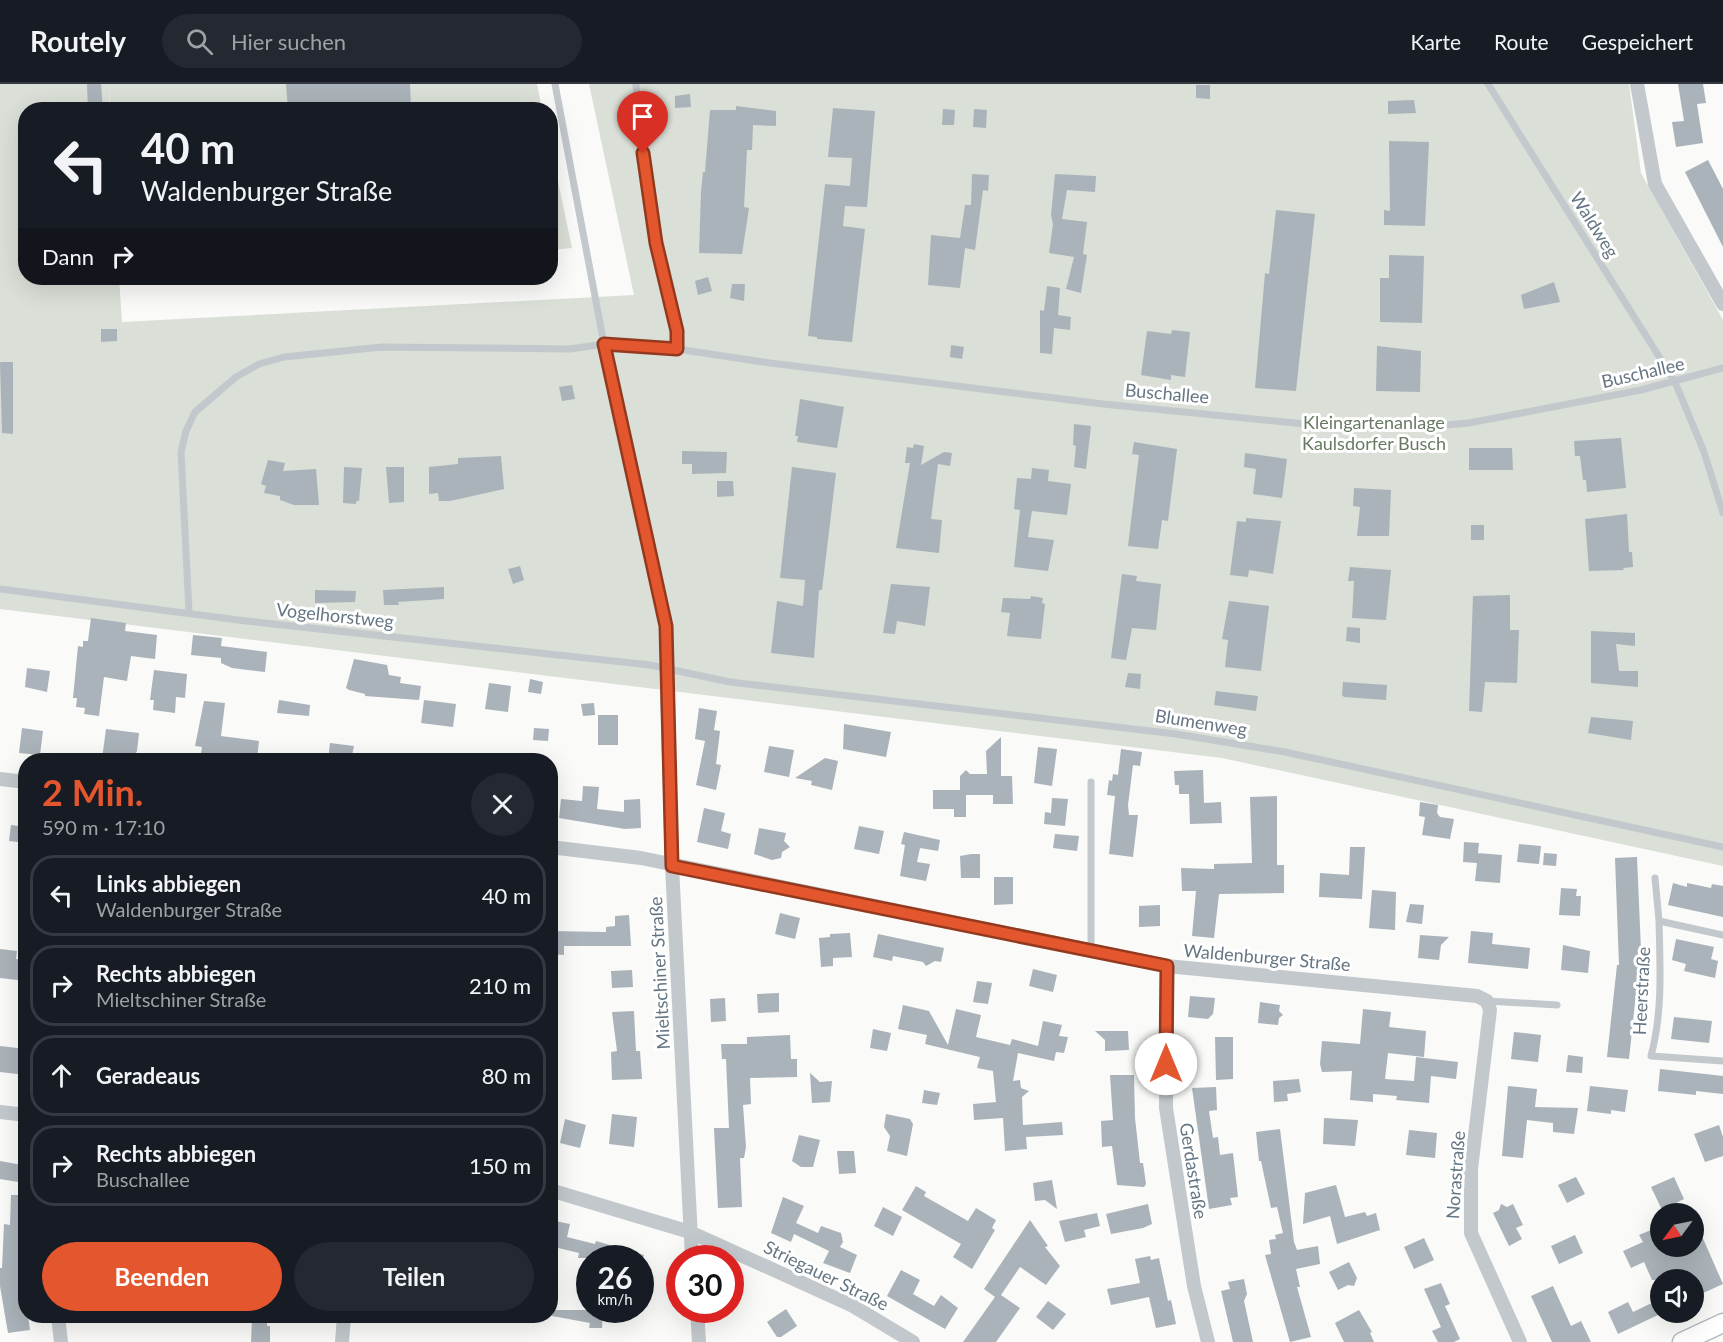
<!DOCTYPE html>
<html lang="de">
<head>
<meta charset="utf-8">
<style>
	body { margin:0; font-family:Lato,sans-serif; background:#242831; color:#f1f3f6; height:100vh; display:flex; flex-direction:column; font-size:22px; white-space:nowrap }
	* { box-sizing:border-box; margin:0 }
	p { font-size:20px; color:#9ea1a6 }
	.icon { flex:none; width:33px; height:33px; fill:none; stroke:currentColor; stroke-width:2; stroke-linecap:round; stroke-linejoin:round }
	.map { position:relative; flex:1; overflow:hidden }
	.details { position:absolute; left:18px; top:669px; width:540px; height:570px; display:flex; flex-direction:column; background:#171b24; border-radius:24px; box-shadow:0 6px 24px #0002 }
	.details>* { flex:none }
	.guide { position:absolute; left:18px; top:18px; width:540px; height:183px; border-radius:24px; box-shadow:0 6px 24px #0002; background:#171b24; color:#f1f3f6; overflow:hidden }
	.needle { width:39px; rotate:237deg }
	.tools { position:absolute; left:1650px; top:1119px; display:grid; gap:12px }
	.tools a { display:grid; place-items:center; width:54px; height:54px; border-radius:50%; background:#171b24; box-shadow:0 6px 24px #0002; font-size:30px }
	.speed { position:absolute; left:576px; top:1161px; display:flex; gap:12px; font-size:30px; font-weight:700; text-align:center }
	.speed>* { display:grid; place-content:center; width:78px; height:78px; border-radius:50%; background:#171b24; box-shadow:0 6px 24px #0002; line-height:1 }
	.speed small { font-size:15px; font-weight:400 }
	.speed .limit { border:9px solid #d22; background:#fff; color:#111 }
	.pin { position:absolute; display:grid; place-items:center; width:51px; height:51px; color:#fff; margin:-62px -26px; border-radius:50% 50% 50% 0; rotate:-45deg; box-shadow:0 0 6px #0007 }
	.pin .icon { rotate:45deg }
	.me { position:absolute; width:66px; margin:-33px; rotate:0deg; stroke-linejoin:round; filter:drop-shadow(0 0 4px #0008) }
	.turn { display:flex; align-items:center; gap:21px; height:126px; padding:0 24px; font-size:27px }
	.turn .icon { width:78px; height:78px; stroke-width:2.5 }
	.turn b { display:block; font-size:42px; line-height:51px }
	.then { display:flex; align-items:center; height:57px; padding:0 24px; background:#0003; gap:12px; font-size:22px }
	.round { display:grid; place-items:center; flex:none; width:63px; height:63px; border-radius:32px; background:#242831 }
	.overview { display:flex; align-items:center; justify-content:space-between; height:102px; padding:0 24px }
	h1 { font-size:36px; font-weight:700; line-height:45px; color:#e4572e }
	.action { display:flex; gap:12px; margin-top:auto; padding:12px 24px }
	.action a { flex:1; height:69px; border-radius:36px; background:#e4572e; color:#fff; font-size:24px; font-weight:700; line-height:69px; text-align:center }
	.action a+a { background:#242831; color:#f1f3f6 }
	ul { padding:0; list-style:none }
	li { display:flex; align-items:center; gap:18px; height:81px; margin:0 12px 9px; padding:0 12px; border:3px solid #363941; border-radius:24px }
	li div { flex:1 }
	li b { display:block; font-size:22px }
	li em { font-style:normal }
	header { display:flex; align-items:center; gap:36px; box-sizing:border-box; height:84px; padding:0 30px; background:#171b24; border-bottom:2px solid #363941 }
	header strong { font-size:28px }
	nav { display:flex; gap:33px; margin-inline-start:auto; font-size:21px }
	.search { width:420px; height:54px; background:#242831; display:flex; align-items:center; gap:15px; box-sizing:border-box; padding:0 21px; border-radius:33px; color:#9ea1a6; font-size:22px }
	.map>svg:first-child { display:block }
</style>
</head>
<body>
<header>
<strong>Routely</strong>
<div class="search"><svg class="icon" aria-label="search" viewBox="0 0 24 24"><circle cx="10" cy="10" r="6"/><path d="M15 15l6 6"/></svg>Hier suchen</div>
<nav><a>Karte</a><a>Route</a><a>Gespeichert</a></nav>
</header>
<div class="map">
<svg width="1723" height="1258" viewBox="0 0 1723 1258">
	<rect width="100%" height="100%" fill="#fafaf8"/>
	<path fill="#dadfd7" d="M0,0H537L542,25L111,26L109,5L110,25L26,26V194H119L122,238L634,211L589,0H1629L1641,89L1723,236V782L1222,674L0,525Z
		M551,64L572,164L551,166Z"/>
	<path fill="#aab3b9" d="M87,0H101L103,26H88Z
		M286,0H410L411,26H288Z
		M1678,0H1703L1706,19L1697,20L1703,59L1676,63L1672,38L1684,37Z
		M1196,1H1210V15L1196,14Z
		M690,10L691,23L675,24V12Z
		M1414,16L1416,29L1388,30V17Z
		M736,22L776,27V42L753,41L752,66H747L744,123L749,124L742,170L699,169L701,108L703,88H705L710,26H736Z
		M833,24L875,27L867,123L845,122L843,142L865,145L852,258L817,255V253L808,252L825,100L850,102L852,74L828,73Z
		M943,25L955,26L954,41H942Z
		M974,25L987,26L986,44L973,43Z
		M1389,57L1429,58L1425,142L1384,141V126L1390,127Z
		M1708,76L1723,105V163L1685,88Z
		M972,90L989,91L988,107L983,106L975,166L965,164L960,204L928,201L931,151L960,154L965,121H971Z
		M1055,90L1096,92L1095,108L1067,106L1062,135L1087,138L1083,170L1087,171L1081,209L1066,205L1074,173L1049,169L1053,140L1051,131Z
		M1276,126L1315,130L1296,307L1255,304L1265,189L1269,190Z
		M1389,171L1424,172L1422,239L1380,238V194H1389Z
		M708,193L712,207L698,211L695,197Z
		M1554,198L1560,218L1524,225L1521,211Z
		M732,200H745L744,217L730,214Z
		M1047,202L1060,204L1058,231L1071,233L1070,246L1054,244L1052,270L1040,269V226L1044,227Z
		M101,245H117V257L101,258Z
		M1172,246L1190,248L1185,293L1171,291V296L1141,291L1147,247L1171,250Z
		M951,261L964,263L962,275L950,273Z
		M1377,262L1421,267L1420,308L1376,307Z
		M0,278H13V350L2,349Z
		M572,301L575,315L562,317L559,303Z
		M800,315L844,323L837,364L797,358L798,352H795Z
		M1074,340L1091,342L1086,385L1074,383L1076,362L1073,361Z
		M1621,354L1626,404L1587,408L1586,396H1583L1580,372H1575L1574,357Z
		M1134,358L1177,365L1168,437L1162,436L1158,465L1128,462L1139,371L1132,370Z
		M914,360L924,362L921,381L944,368L952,369L950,382L938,380L931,435L942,436L939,469L896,464L910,379H905L907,363L913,364Z
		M1469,364H1512L1513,386H1469Z
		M682,367L727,368L726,389L692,390V380H682Z
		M1245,369L1287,375L1282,414L1253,410L1256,385L1244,383Z
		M501,372L504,405L450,417H439L438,409L429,410V383L458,380V374Z
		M268,376L285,379L283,387L316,385L319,421H294L280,416V412L264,409L266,402L261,400Z
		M344,383L362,384L359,417H356V420L343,419Z
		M386,383H404V418L389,419Z
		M792,383L836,389L822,506H819L814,574L771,569L777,517L803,522L805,496L780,494Z
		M1032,384L1049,386L1048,397L1071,400L1067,431L1032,427L1028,453L1054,456L1048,487L1014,483L1020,426L1014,425L1017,394L1031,395Z
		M717,397H733L734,412L717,413Z
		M1354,404L1391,406L1389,452H1357L1360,423L1353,422Z
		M1627,430L1629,468H1632L1633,483L1623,484L1624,486L1589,487L1585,435Z
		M1246,434L1281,437L1273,490L1249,486L1248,493L1230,491L1237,437L1246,438Z
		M1471,441H1484V456H1471Z
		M520,482L524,496L513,500L508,485Z
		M1350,483L1391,486L1386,536L1352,534L1354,497H1348Z
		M1122,490L1137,492L1136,497L1161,500L1156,546L1132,544L1126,576L1111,574Z
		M891,500L930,503L925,542L897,537L895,550L883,549Z
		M444,503V515L398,518L399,521H384L383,506Z
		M315,506L356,507L355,518L315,519Z
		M1510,511V546H1519L1517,599L1485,598L1482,628L1469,627L1473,512Z
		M1031,512L1043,514L1042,519L1045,520L1041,555L1007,552L1010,529L1001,528L1003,514L1030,515Z
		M1229,517L1269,522L1261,587L1225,583L1228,556L1222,555Z
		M91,534L126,539L125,547L157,551L155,575L131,572L127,597L104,593L99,632L84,630L85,624L76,623L77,614H73L78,562L83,563V557H88Z
		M1347,543L1360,544V559L1346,557Z
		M1591,547L1635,549V562L1616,560L1619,587H1638V603L1591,599Z
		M193,551L222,554L221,562L267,568L265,588L232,584L221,579V574L191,571Z
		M354,575L387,581L389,591L401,593L400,599L421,602L419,616L365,612V610L349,606L346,604Z
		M27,584L50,587L47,608L25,603Z
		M154,586L187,590L185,614L176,613L175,629L153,626L154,616H150Z
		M1128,589L1141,590L1140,605L1125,603Z
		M530,595L543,598L541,610L528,608Z
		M1343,598L1387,601L1386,616L1344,613L1342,611Z
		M489,599L511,602L508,628L485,625Z
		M1216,607L1258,612L1256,627L1214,621Z
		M279,616L310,621L309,632L277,629Z
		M424,616L456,620L453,643L421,639Z
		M204,617L225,619L221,652L259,657L257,676H200L202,663L195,662Z
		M594,619L595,631L583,632L581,620Z
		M699,624L717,627L714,646L720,647L716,680L721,681L716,706L696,701L705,657L695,655Z
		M598,631H618V661H598Z
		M1591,633L1633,637L1631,656L1588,649Z
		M844,640L891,648L886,673L843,665Z
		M22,644L43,647L40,671L19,669Z
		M534,644L549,645L548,657L533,656Z
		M106,645L139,649L137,667L135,671L132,670L131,676L102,675Z
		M1001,653V692H1012L1013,720H993V711H966V733H954V725H933V706H960V692L966,686L970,690H987L986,667Z
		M330,659L354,662L351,676H328Z
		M769,662L794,666L789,693L764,688Z
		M1038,663L1057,665L1052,702L1034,699Z
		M1121,665L1142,668L1140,682L1133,681L1128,721L1129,731H1138L1133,773L1109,770L1115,712L1107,711L1109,696L1112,697L1113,690L1118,691Z
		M825,674L838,677L832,706L811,701L812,697L795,694Z
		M1203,686L1204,719L1221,718L1222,739L1190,740L1189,710H1179V701H1175L1174,687Z
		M583,702L599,703L597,725L624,728V716L640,715L641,744L625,745L559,734L561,715L582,717Z
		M1277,712V781H1284V809L1219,810L1214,854L1192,852L1196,807H1182L1181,784L1214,785V780L1252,779L1250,713Z
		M1052,714L1068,715L1065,742L1044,740L1045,728L1051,729Z
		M1420,718L1438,721L1437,729L1440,733L1454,735L1450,755L1422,751L1425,733L1419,732Z
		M704,724L725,729L721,747L731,750L728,765L697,758Z
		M11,741L26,743V759L9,757Z
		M859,742L884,747L879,770L854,765Z
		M759,744L786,749L784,757L790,763L782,768L781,774L772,776L754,770Z
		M904,748L940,756L938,767L920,764L917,778L930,780L926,797L900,792L905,761L901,760Z
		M1055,750L1079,752L1077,767L1053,764Z
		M1464,758L1479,759L1477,779L1463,778Z
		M1519,760L1541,762L1539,780L1517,778Z
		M1350,763H1365L1362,815L1319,813L1320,789L1349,791Z
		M1478,769L1502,771L1500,799L1475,797Z
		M1544,769L1557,770L1556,782L1543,781Z
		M971,770H980V794H961L960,772Z
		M1637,773L1641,866H1650V881H1639L1629,975L1607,973L1617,881H1619L1615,774Z
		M994,793H1013V820L994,821Z
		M1673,799L1687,803V799L1711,804L1712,800L1723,802V833L1668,821Z
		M1561,804L1577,805L1576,812H1581L1580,832L1559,831Z
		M1372,806L1396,808L1395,846L1369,844Z
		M1410,820L1424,821L1422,840L1406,838Z
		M1160,821V842L1139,843V822Z
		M780,829L800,834L795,855L775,850Z
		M629,831L631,862H564V871L550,870V847L606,848V843L615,842V832Z
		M1471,847L1493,849L1492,860L1530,864L1528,885L1468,879Z
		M850,849L852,873L833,874V882L821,883L819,854L830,853V850Z
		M878,850L944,864L941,878L935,877L926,882L923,878L893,872L892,877L873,873Z
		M1420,851L1449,853L1441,861L1439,876L1418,874Z
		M1676,855L1714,863L1711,875L1718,877L1715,894L1684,887L1686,880L1672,876Z
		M1563,861L1590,867L1588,889L1561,886Z
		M0,865L17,867L16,875L26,876V897L0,894Z
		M1033,885L1057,891L1053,908L1029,902Z
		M632,886L633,903L612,904L611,887Z
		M977,897L992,899L988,920L973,918Z
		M779,909V928L758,929L757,910Z
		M1190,912L1215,914L1213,930L1208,935L1188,933Z
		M725,914L726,937L711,938L710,915Z
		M1260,918L1280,921L1279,927L1283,931L1279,934L1278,941L1258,939Z
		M903,921L929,927L948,961L956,925L981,931L976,953L1010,961L1012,955L1038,962L1043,937L1062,941L1059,952L1068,953L1064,969L1056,968L1054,977L1018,969L1013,997L1020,996L1021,1004L1029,1007L1022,1013L1023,1041L1062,1038L1063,1051L1026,1053L1027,1065L1005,1067L1003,1034L974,1036L973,1020L996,1018L993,987L977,984L980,973L925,960L927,951L898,945Z
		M1363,925L1391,928L1389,943L1426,947L1424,973L1388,969L1385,995L1414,997L1416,973L1458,978L1456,995L1431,992L1429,1019L1396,1016L1397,1012L1373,1010V1018L1350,1016L1352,987L1322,988L1320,980L1322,957L1360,960Z
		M634,927L636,967H640L642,995L612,996L611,968L617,967L612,928Z
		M1674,933L1712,937L1709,959L1671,955Z
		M873,945L891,949L887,967L870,964Z
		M1095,947H1128L1129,966L1105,967V956Z
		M1514,948L1541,951L1538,978L1511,975Z
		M790,951L791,975H797V993L750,994L751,1020L743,1021L746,1063L744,1074H740L742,1123L718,1124L714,1044H729L726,975H722L721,960H747V953Z
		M1215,953H1233V995L1216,996Z
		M0,962L26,965V991L0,988Z
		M1568,971L1583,973L1582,989L1566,988Z
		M1660,985L1723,992V1010L1696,1007V1011L1658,1007Z
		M810,989L820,998L832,997L830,1018L812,1019Z
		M1110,991H1134L1135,1034L1140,1079H1143L1146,1100L1144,1103L1117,1101L1112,1062L1102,1063L1101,1037L1113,1036Z
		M1299,995L1301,1008L1287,1010L1288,1017L1274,1018L1273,997Z
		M1508,1002L1537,1005L1535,1023L1578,1024L1574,1050L1553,1048V1039L1527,1036L1523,1074L1502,1072Z
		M1590,1002L1628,1006L1625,1028L1611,1026V1030L1587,1027Z
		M1216,1003L1217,1026L1209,1027L1213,1054L1218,1053L1220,1071L1233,1069L1238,1113L1230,1114L1232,1121L1209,1125L1192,1004Z
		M924,1006L940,1009L937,1021L922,1019Z
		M612,1030L637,1033L634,1063L609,1060Z
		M886,1030L910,1035L913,1040L907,1072L887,1067L890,1052L884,1043Z
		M1324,1034L1358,1036L1355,1062L1323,1060Z
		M565,1035L586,1041L580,1064L560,1059Z
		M1719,1041L1723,1053V1072L1705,1078L1694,1050Z
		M1280,1045L1294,1158L1297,1166L1318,1162L1320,1180L1296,1185L1300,1203H1297L1311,1253L1290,1258L1265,1171L1271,1170L1269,1156L1276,1155L1275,1151L1283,1149L1277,1123L1271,1124L1261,1077H1259L1256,1048Z
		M1409,1046L1437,1049L1435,1074L1406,1071Z
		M799,1051L820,1056L813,1083H801L792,1077Z
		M837,1067H854L856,1089L839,1090Z
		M0,1077L22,1081L18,1098L0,1095Z
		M1576,1093L1585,1110L1567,1119L1558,1101Z
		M1674,1093L1684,1115L1662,1126L1651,1103Z
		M1052,1096L1057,1125L1045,1116L1035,1117L1033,1099Z
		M1336,1101L1345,1133L1365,1128L1367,1132L1376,1129L1380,1146L1337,1160L1330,1132L1303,1140L1305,1109Z
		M916,1102L926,1108L924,1112L968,1137L976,1124L996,1136L992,1144L995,1146L972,1185L953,1173L961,1160L902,1126Z
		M11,1111H25L26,1232H28L30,1246L8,1249L0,1202V1184H2L4,1140L10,1141Z
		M783,1113L804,1122L796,1139L818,1149L821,1142L841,1149L843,1158L840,1163L857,1171L850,1189L823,1179L829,1167L794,1150L791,1158L771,1149Z
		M1148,1120L1152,1140L1143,1144L1111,1150L1106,1130Z
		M1501,1120L1507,1123L1513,1120L1523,1141L1516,1144L1522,1155L1509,1162L1493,1129L1499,1126Z
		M883,1123L902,1133L893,1152L874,1142Z
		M1097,1129L1100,1142L1084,1146L1086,1153L1065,1158L1059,1137Z
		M1694,1134L1723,1200L1701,1210L1694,1196H1652L1644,1178L1631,1184L1623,1167L1643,1158L1639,1151L1651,1146L1659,1162H1694Z
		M550,1136L570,1140L567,1153L595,1160L596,1157L644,1171L643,1174H578L579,1169L550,1162Z
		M1030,1136L1048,1162L1045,1163L1060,1182L1046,1201L1020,1183L1001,1211L1020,1224L996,1258H963L995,1213L984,1205Z
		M1575,1151L1583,1169L1559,1180L1551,1162Z
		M1424,1154L1434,1176L1414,1185L1404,1163Z
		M1150,1172L1151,1176L1159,1174L1168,1217L1171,1216L1176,1240L1156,1244L1149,1213L1111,1221L1107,1205L1140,1199L1135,1175Z
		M1349,1178L1357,1194L1354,1202L1348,1201L1338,1206L1329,1188Z
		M901,1186L920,1196L913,1210L934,1222L941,1211L958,1224L945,1245L887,1212Z
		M1244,1195L1247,1210L1244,1217L1253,1258H1233L1221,1207L1230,1205L1228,1198Z
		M1441,1199L1450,1220L1445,1222L1460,1255L1454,1258H1438L1432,1247L1441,1243L1424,1205Z
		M1553,1202L1571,1242L1581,1237L1591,1258H1552L1531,1212Z
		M1660,1215V1230L1618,1250L1608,1228L1628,1218L1633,1228Z
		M1048,1217L1066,1230L1053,1246L1036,1233Z
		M786,1225L797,1242L781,1253H777L767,1238Z
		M553,1226H603L602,1244H589L590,1239L552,1232Z
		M1359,1226L1372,1248L1370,1249L1374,1258H1344L1335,1239Z
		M252,1235L267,1236V1242H270V1258H251Z"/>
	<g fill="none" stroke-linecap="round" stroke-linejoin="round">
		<g stroke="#b3babf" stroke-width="21">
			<path id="secondary" d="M1682,1258L1723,1239"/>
		</g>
		<path stroke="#c3c8cc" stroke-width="7" d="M555,0L604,260L666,542L667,601
			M636,0C639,53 645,109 656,161C663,196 676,230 677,265
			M1488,0L1675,298L1704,368L1723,429
			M0,505L246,537L650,581L730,598L1176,650L1285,668L1723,763
			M189,528L181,368L186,347L195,328L236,293L259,280L284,273L382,263L570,265L604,260L677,265L770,279L1103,320L1325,342H1434L1469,339L1641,306L1723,284
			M1091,698V867
			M1655,794L1659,837
			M1723,851L1659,837C1660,882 1663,927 1651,972L1723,977
			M1487,917L1557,921"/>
		<path stroke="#c3c8cc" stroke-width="14" d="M1637,0L1655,100L1723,220
			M667,601L672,782L692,1174
			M0,695L26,698
			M550,763L641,774L1167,882L1477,912L1487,917L1490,926L1471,1085V1149L1520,1258
			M1167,882L1166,1024L1194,1202L1208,1258
			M0,1028L26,1031
			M550,1106L690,1148L853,1222L913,1258
			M697,1226L699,1258
			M58,1232L61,1258
			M342,1258L344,1232"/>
		<use href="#secondary" stroke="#fff" stroke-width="18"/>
	</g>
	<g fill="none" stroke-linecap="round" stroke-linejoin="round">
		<g stroke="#94391e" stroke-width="15">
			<path id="route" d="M643,69L656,159L677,247V265L604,260L666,542L672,782L1167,882L1166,980"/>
		</g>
		<use href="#route" stroke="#e4572e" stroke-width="10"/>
	</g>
	<g text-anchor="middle" stroke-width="6" stroke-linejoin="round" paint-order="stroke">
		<g font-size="18" fill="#657683" stroke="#fff">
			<text transform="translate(1594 141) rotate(58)" y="6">Waldweg</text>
			<text transform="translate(1643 289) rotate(-13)" y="6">Buschallee</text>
			<text transform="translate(1167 310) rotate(5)" y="6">Buschallee</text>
			<text transform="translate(335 532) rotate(6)" y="6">Vogelhorstweg</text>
			<text transform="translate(1201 639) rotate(9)" y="6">Blumenweg</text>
			<text transform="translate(1267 874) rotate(5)" y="6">Waldenburger Straße</text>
			<text transform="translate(660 889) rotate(-93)" y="6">Mieltschiner Straße</text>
			<text transform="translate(1642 907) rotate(-87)" y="6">Heerstraße</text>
			<text transform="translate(1193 1087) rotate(81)" y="6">Gerdastraße</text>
			<text transform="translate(1456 1091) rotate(-86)" y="6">Norastraße</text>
			<text transform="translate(826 1192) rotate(26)" y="6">Striegauer Straße</text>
		</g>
		<g font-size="18" fill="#687a64" stroke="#fff">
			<text x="1374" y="345">Kleingartenanlage<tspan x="1374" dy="21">Kaulsdorfer Busch</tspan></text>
		</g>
	</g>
</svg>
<div class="tools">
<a><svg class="needle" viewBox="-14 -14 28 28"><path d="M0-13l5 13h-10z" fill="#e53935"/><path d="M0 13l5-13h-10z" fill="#9ea1a6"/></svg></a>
<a><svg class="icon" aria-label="sound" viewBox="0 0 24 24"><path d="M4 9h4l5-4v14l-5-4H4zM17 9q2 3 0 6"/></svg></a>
</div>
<div class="speed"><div>26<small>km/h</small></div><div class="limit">30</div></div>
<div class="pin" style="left:643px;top:69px;background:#d93025"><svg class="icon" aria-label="arrive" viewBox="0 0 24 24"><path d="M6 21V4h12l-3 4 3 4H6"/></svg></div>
<svg class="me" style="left:1166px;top:980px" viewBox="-20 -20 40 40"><circle r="19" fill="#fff"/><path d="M0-13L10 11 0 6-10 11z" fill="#e4572e"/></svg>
<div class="guide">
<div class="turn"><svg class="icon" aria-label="left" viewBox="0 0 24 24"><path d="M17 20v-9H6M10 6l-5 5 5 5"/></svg><div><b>40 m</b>Waldenburger Straße</div></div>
<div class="then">Dann<svg class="icon" aria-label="right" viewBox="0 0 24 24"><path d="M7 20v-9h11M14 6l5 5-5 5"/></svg></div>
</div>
<section class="details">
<div class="overview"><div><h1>2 Min.</h1><p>590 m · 17:10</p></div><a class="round"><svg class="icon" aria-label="close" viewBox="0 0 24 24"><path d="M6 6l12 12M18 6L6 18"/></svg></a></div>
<ul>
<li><svg class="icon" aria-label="left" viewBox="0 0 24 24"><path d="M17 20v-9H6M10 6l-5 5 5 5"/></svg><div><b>Links abbiegen</b><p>Waldenburger Straße</p></div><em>40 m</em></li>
<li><svg class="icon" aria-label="right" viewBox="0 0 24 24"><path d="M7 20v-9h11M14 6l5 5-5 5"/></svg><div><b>Rechts abbiegen</b><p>Mieltschiner Straße</p></div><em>210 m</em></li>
<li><svg class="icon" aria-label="ahead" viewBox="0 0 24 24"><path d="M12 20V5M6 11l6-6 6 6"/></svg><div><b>Geradeaus</b></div><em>80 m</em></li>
<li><svg class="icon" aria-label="right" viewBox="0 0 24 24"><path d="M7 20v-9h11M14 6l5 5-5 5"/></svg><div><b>Rechts abbiegen</b><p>Buschallee</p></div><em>150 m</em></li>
</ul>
<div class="action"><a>Beenden</a><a>Teilen</a></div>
</section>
</div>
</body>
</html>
